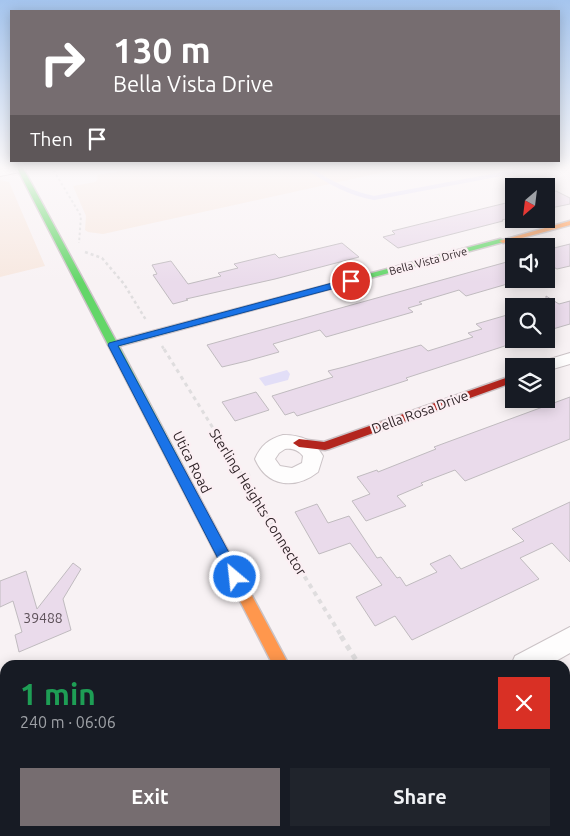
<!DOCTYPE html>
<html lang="en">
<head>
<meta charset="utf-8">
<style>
	body { margin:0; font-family:Ubuntu,sans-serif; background:#20242c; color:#f1f3f6; height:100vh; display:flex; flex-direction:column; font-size:19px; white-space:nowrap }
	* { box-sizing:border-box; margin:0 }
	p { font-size:16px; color:#9ea1a6 }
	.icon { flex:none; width:28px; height:28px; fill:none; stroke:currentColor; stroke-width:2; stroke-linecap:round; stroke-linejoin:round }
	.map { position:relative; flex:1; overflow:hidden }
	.panel { position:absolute; left:0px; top:660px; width:570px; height:176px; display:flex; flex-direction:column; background:#171b24; border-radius:15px 15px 0 0; box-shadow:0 2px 12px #0003 }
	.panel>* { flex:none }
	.top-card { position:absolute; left:10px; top:10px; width:550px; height:152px; border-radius:0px; box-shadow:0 2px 12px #0003; background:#766d70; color:#fff; overflow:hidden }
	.needle { width:32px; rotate:208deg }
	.buttons { position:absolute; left:505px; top:178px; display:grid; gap:10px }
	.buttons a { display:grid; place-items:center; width:50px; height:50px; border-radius:0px; background:#171b24; box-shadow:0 2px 12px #0003; font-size:25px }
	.pin { position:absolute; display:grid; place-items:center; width:42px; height:42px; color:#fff; margin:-21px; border:2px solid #fff; border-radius:50%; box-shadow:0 1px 5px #0007 }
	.me { position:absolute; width:55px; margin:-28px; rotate:332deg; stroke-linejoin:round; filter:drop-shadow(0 0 4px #0008) }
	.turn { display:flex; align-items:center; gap:18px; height:105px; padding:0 20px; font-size:22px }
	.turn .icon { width:65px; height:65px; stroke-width:2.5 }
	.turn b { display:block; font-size:35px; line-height:42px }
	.then { display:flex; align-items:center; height:48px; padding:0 20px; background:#0003; gap:10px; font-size:19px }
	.round { display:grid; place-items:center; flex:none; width:52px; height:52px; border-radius:0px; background:#20242c }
	.summary { display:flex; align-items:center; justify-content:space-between; height:85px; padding:0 20px }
	h1 { font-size:30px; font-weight:700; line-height:38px; color:#1e9e55 }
	.primary-button { display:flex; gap:10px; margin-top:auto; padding:10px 20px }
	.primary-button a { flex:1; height:58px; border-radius:0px; background:#766d70; color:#fff; font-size:20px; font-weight:700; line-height:58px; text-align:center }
	.primary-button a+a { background:#20242c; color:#f1f3f6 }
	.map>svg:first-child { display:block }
</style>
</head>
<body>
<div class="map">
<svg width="570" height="836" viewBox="0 0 570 836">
	<rect width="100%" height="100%" fill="#f8f2f4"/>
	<path fill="#f7e8e0" d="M151,166H411L103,234L88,232L85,230L86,216L73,186L95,182L98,179L97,175Z
		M0,180L9,182L45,266L0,277Z"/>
	<path fill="#e2def7" d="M287,370L290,374L288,380L265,386L259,378Z"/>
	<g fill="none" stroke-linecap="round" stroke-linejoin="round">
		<path stroke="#e2def7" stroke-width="4" d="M305,166C326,181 348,193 374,198L545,166"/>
	</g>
	<path fill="#eadbeb" stroke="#c0bbbf" d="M556,191L570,198V204L546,209V193Z
		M514,201V217L502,220L503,221L398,248L383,237L395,234L392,231Z
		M342,243L359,257L275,279L186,299L188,300L173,304L153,275L157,274L152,265L171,261L188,284L221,276L218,273L238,268L234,264L275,254L279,258Z
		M570,244V266L557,269L546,263V250Z
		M514,260V279L521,280L466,296L459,290L419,302L422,304L408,308L413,312L326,337L320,330L273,344L279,352L247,361L222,367L207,345Z
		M546,296L559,304L570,301V324L546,331Z
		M514,313V343L406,378L408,380L297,416L294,412L285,415L272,396L333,377L328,371L344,367L421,345L428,351L473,337L468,333L482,329L476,324Z
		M256,392L269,410L235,421L222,402Z
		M570,397V439L465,481L455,470L421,483L423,485L397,496L406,506L366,521L352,501L370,494L357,477L377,470L378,472L436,449L434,447Z
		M570,502V562L552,543L520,558L539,579L412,640L395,616L375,626L356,597L382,585L350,543L319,554L295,512L317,504L328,523L349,516L377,558L381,557L397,578L400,577L406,586L437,572L430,564L450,555L461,569L524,541L512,529Z
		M73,563L81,569L63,599L71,630L19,652L15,635L22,632L13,601L0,607V581L26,571L37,609Z"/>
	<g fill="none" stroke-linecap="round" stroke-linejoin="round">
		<g stroke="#cbc3c6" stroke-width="2">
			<path id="street" d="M18,166L25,167L26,169L25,171L0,176V170Z
				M570,353V364L546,371V366H537L540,362Z
				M283,435C301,435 314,440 323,456L318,472C295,490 267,487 255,459C261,445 269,439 283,435ZM285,449C293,448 298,450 303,456L302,463L292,468L280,466L275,459L279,453Z
				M570,627V653L549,665H511L515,656Z"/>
		</g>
		<g stroke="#cbc3c6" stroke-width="3">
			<path id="fast" d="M16,166H22L116,341L500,239L507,241L119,346L181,463L179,466H171L169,463Z"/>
		</g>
		<g stroke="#cbc3c6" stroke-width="3">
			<path id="slow" d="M570,221V225L503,243L499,241Z
				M175,459L179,460L181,463L289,665H273L169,463L171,460Z"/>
		</g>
		<g stroke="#cbc3c6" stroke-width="3">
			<path id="jam" d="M514,375V382L329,449L325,450L299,447L293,443L299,439L324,442Z
				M356,831H376L378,836H358Z"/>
		</g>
		<path stroke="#dfddde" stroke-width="2" stroke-dasharray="2.5 2.5" stroke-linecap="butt" d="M51,166L81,216L79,243"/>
		<path stroke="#dfddde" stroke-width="2.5" stroke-dasharray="3 3" stroke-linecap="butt" d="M85,252L102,258L124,284L146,320
			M162,346L165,351"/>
		<path stroke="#dfddde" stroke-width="3" stroke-dasharray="4 4" stroke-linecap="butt" d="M164,349L244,478
			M242,476L250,474"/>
		<path stroke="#dfddde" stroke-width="4" stroke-dasharray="4.5 4.5" stroke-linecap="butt" d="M243,477L342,637"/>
		<path stroke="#dfddde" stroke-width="5" stroke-dasharray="5.5 5.5" stroke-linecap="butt" d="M341,636L359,665
			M460,831L463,836"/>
		<use href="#street" fill="#fefdfd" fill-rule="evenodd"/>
		<use href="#fast" fill="#63d668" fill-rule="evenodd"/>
		<use href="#slow" fill="#ff974d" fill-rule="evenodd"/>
		<use href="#jam" fill="#b3261e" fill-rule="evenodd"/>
	</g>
	<linearGradient id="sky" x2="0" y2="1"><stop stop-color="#a5c5ee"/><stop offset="0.59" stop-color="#fcf9fa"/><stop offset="1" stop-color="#fcf9fa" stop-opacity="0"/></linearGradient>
	<rect width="570" height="283" fill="url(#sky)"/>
	<path fill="#1a73e8" stroke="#114b97" d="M351,278L354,279V283L118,346L242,577L240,582L235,583L230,582L108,345L109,343Z"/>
	<g text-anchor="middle" stroke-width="4.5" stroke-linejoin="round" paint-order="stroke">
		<g font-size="11" fill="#302529" stroke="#fbeff3">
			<text transform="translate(428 261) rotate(-15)" y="4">Bella Vista Drive</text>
		</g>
		<g font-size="14" fill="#302529" stroke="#fbeff3">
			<text transform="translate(420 412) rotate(-20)" y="5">Della Rosa Drive</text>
			<text transform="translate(192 462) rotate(63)" y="5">Utica Road</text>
			<text transform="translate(258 502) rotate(58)" y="5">Sterling Heights Connector</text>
		</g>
		<g font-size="14" fill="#5e525a">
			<text x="43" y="623">39488</text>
		</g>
	</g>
</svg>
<div class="buttons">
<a><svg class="needle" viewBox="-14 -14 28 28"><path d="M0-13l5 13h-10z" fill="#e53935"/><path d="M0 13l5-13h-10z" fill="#9ea1a6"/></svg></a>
<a><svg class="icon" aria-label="sound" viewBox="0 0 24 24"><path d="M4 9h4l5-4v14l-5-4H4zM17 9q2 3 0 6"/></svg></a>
<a><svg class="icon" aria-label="search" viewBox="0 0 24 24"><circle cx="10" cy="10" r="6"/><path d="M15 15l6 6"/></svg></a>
<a><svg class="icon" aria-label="layers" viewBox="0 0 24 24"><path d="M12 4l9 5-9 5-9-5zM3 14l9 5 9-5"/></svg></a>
</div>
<div class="pin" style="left:351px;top:281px;background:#d93025"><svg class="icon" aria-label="arrive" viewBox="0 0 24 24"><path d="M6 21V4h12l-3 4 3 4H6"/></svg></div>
<svg class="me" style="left:235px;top:577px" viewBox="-20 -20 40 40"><circle r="17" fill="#1a73e8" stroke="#fff" stroke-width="3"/><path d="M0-11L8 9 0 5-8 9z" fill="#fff"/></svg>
<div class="top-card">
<div class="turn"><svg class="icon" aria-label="right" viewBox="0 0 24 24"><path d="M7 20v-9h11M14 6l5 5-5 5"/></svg><div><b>130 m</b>Bella Vista Drive</div></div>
<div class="then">Then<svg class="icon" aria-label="arrive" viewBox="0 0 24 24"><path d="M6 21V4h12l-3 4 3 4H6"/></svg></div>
</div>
<section class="panel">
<div class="summary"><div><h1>1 min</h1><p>240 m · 06:06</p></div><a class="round" style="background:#d93025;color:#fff"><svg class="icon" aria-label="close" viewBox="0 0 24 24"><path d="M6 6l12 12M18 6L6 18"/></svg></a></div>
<div class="primary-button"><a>Exit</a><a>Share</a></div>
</section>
</div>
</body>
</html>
